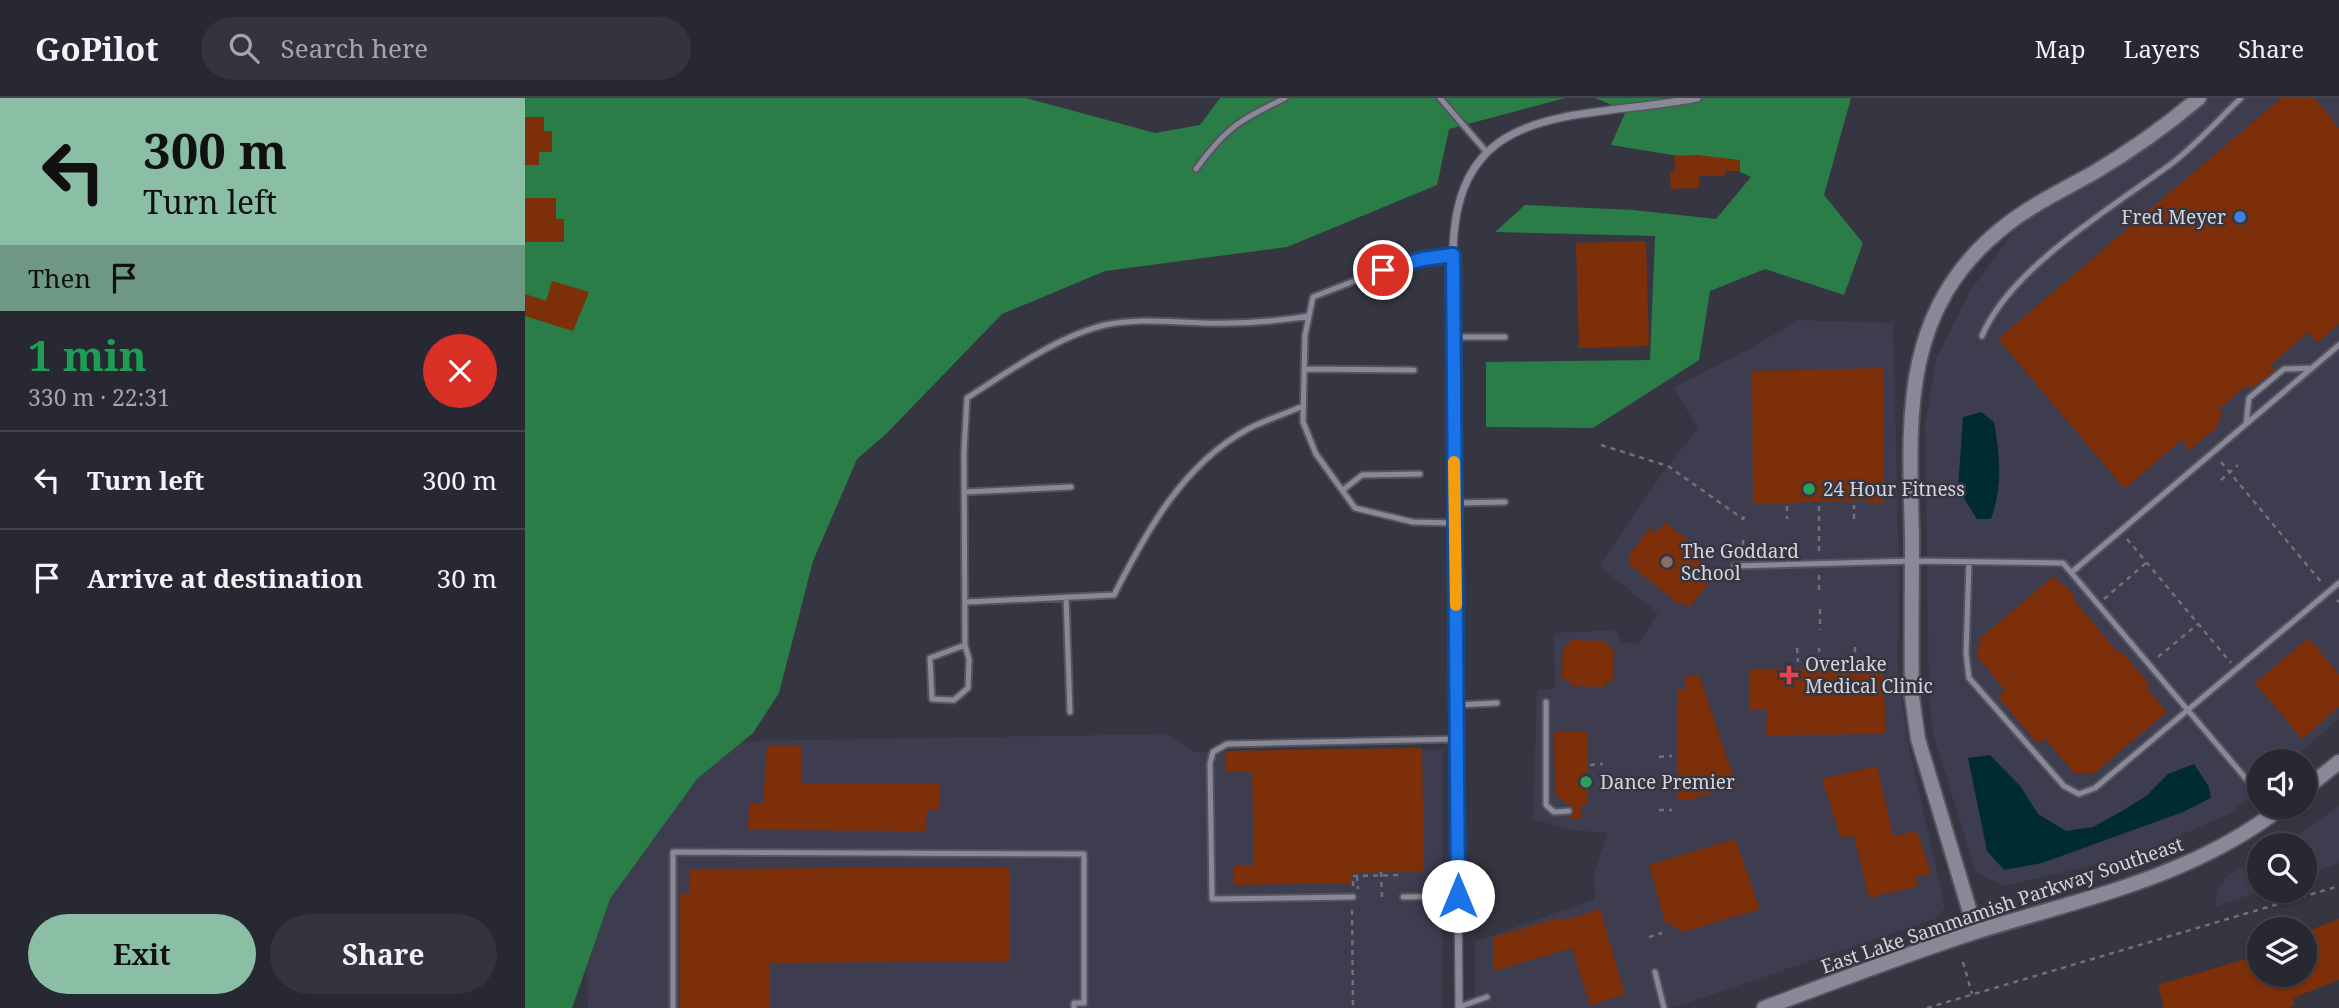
<!DOCTYPE html>
<html lang="en">
<head>
<meta charset="utf-8">
<style>
	body { margin:0; font-family:"Noto Serif",serif; background:#34343e; color:#f1f3f6; height:100vh; display:flex; flex-direction:column; font-size:26px; white-space:nowrap }
	* { box-sizing:border-box; margin:0 }
	p { font-size:23px; color:#a5a6ac }
	.icon { flex:none; width:38px; height:38px; fill:none; stroke:currentColor; stroke-width:2; stroke-linecap:round; stroke-linejoin:round }
	.map { position:relative; flex:1; overflow:hidden }
	.drawer { display:flex; flex-direction:column; background:#282832; width:525px }
	.drawer>* { flex:none }
	.banner { background:#8abfa5; color:#111; overflow:hidden }
	.controls { position:absolute; left:1722px; top:651px; display:grid; gap:14px }
	.controls a { display:grid; place-items:center; width:70px; height:70px; border-radius:50%; background:#282832; box-shadow:0 2px 5px #0004,0 0 0 2px #44444d; font-size:35px }
	.pin { position:absolute; display:grid; place-items:center; width:60px; height:60px; color:#fff; margin:-30px; border:4px solid #fff; border-radius:50%; box-shadow:0 2px 7px #0007 }
	.me { position:absolute; width:77px; margin:-38px; rotate:0deg; stroke-linejoin:round; filter:drop-shadow(0 0 5px #0008) }
	.turn { display:flex; align-items:center; gap:24px; height:147px; padding:0 28px; font-size:32px }
	.turn .icon { width:91px; height:91px; stroke-width:2.5 }
	.turn b { display:block; font-size:49px; line-height:60px }
	.then { display:flex; align-items:center; height:66px; padding:0 28px; background:#0003; gap:14px; font-size:26px }
	.round { display:grid; place-items:center; flex:none; width:74px; height:74px; border-radius:37px; background:#34343e }
	.head { display:flex; align-items:center; justify-content:space-between; height:119px; padding:0 28px }
	h1 { font-size:42px; font-weight:700; line-height:52px; color:#1e9e55 }
	.button { display:flex; gap:14px; margin-top:auto; padding:14px 28px }
	.button a { flex:1; height:80px; border-radius:42px; background:#8abfa5; color:#111; font-size:28px; font-weight:700; line-height:80px; text-align:center }
	.button a+a { background:#34343e; color:#f1f3f6 }
	ul { padding:0; list-style:none }
	li { display:flex; align-items:center; gap:21px; height:98px; padding:0 28px; border-top:2px solid #44444d }
	li div { flex:1 }
	li b { display:block; font-size:26px }
	li em { font-style:normal }
	header { display:flex; align-items:center; gap:42px; box-sizing:border-box; height:98px; padding:0 35px; background:#282832; border-bottom:2px solid #44444d }
	header strong { font-size:33px }
	nav { display:flex; gap:38px; margin-inline-start:auto; font-size:24px }
	.search { width:490px; height:63px; background:#34343e; display:flex; align-items:center; gap:18px; box-sizing:border-box; padding:0 24px; border-radius:38px; color:#a5a6ac; font-size:26px }
	main { display:flex; flex:1; min-height:0 }
	.map>svg:first-child { display:block }
</style>
</head>
<body>
<header>
<strong>GoPilot</strong>
<div class="search"><svg class="icon" aria-label="search" viewBox="0 0 24 24"><circle cx="10" cy="10" r="6"/><path d="M15 15l6 6"/></svg>Search here</div>
<nav><a>Map</a><a>Layers</a><a>Share</a></nav>
</header>
<main>
<section class="drawer">
<div class="banner">
<div class="turn"><svg class="icon" aria-label="left" viewBox="0 0 24 24"><path d="M17 20v-9H6M10 6l-5 5 5 5"/></svg><div><b>300 m</b>Turn left</div></div>
<div class="then">Then<svg class="icon" aria-label="arrive" viewBox="0 0 24 24"><path d="M6 21V4h12l-3 4 3 4H6"/></svg></div>
</div>
<div class="head"><div><h1>1 min</h1><p>330 m · 22:31</p></div><a class="round" style="background:#d93025;color:#fff"><svg class="icon" aria-label="close" viewBox="0 0 24 24"><path d="M6 6l12 12M18 6L6 18"/></svg></a></div>
<ul>
<li><svg class="icon" aria-label="left" viewBox="0 0 24 24"><path d="M17 20v-9H6M10 6l-5 5 5 5"/></svg><div><b>Turn left</b></div><em>300 m</em></li>
<li><svg class="icon" aria-label="arrive" viewBox="0 0 24 24"><path d="M6 21V4h12l-3 4 3 4H6"/></svg><div><b>Arrive at destination</b></div><em>30 m</em></li>
</ul>
<div class="button"><a>Exit</a><a>Share</a></div>
</section>
<div class="map">
<svg width="1814" height="910" viewBox="0 0 1814 910">
	<rect width="100%" height="100%" fill="#363642"/>
	<path fill="#3e3d4f" d="M1683,0H1814V621L1765,663H1734V690L1706,715L1606,759L1479,788L1451,774L1408,636L1404,597L1400,327L1411,261L1444,195L1497,121L1652,26Z
		M1272,222L1368,225L1374,479L1373,573L1382,641L1420,809L1412,820L1147,910H950V844L1070,801L1069,775L1083,735L1047,732L1008,721L1012,593L1030,590L1029,535L1091,532L1096,544L1113,546L1133,515L1074,468L1124,393L1173,330L1148,290L1229,249Z
		M643,636L670,654L918,652L917,910H63L62,866L85,801L172,681L219,643Z
		M1814,708V765L1780,777V747H1756Z
		M1734,760L1736,793L1689,809L1694,789L1703,778Z"/>
	<path fill="#2a7d47" d="M0,0H501L630,35L675,27L695,0H1040L924,31L912,87L762,149L580,173L477,216L362,335L332,361L288,463L254,595L228,635L172,681L85,801L47,910H0Z
		M1070,0H1326L1299,97L1338,145L1319,197L1240,171L1185,193L1174,262L1068,330L961,329V264L1125,262L1130,138L970,134L1000,107L1108,112L1191,121L1226,79L1197,65L1086,47L1101,13Z"/>
	<path fill="#002b33" d="M1456,314L1469,324C1475,357 1478,388 1466,421H1452L1433,391L1438,319Z
		M1465,657L1496,689L1513,716L1541,733L1568,729L1597,713L1621,698L1643,676L1669,666L1684,689L1686,700L1658,714L1517,765L1479,772L1462,753L1443,660Z"/>
	<path fill="#7c2f09" d="M1756,0H1789L1814,30V226L1792,245L1783,234L1746,267L1750,272L1726,291L1722,287L1694,311L1698,317L1692,322L1695,327L1664,352L1656,342L1600,391L1473,241Z
		M0,19H19V33H27V54H14V67H0Z
		M1172,57L1215,62V73H1200V78H1174V90L1146,91L1145,74L1150,73L1149,58Z
		M0,100H31V121H39V144H0Z
		M1121,143L1124,248L1054,250L1051,145Z
		M27,183L64,194L48,233L0,218V196L21,203Z
		M1359,270V405H1343V402L1228,406L1227,273Z
		M1140,424L1177,453V471L1185,478L1183,486L1164,509L1158,504L1155,507L1105,467L1104,457L1125,430L1131,435Z
		M1529,478L1536,487L1538,485L1550,499L1548,501L1593,555L1596,553L1625,587L1622,590L1642,614L1568,676L1549,675L1519,640L1513,646L1473,598L1480,592L1452,559L1455,540Z
		M1783,540L1814,576V609L1777,641L1730,585Z
		M1044,542L1082,543V549L1089,550L1088,583H1080V589L1044,588V581H1037L1038,548H1044Z
		M1358,570L1361,636L1241,637L1242,612H1224V571Z
		M1161,577H1174L1211,687L1168,701H1152V591H1161Z
		M1029,633L1063,634V706L1056,707V720L1044,721L1049,711L1030,696Z
		M242,648H276L277,685L415,686V711H402L401,733L223,732L224,706H238Z
		M897,650L899,773L827,775V785L709,787L708,767H729L727,674H701V653Z
		M1352,668L1368,738L1392,733L1406,776L1390,779L1393,788L1344,800L1329,737L1316,740L1297,681Z
		M1210,741L1235,811L1158,834L1140,824L1124,767Z
		M485,769V863L245,865V910H155V795H165V771Z
		M1075,811L1100,896L1065,908L1047,850L969,873V839L1036,819L1037,823Z
		M1814,821V882L1768,900L1770,907L1760,910H1639L1633,887L1734,857V877H1780V834Z"/>
	<g fill="none" stroke-linecap="round" stroke-linejoin="round">
		<g stroke="#54545e" stroke-width="9">
			<path id="lane" d="M915,0L959,51
				M671,71C702,29 713,23 760,0
				M928,157L873,166L788,199L780,237L778,324L791,356L830,410L888,424L930,425
				M1457,238C1485,170 1588,109 1646,66C1671,47 1693,22 1716,0
				M929,239H980
				M779,271L889,272
				M1721,326L1724,300L1759,271L1787,270
				M818,392L837,377L895,376
				M440,394L546,389
				M929,405L980,404
				M1444,464L1441,555L1444,580L1539,688L1554,696L1570,690L1814,485
				M1209,468L1387,463L1538,465L1734,696
				M1547,474L1814,247
				M541,499L545,614
				M441,504L589,497C621,434 658,366 723,331C740,322 760,316 778,308
				M440,547L405,560L407,601L429,602L443,590L444,561L440,547L439,354L442,300C483,274 533,238 580,227C613,220 644,224 677,225C712,226 749,224 784,218
				M1021,604V707L1029,714L1044,713
				M932,607L972,605
				M828,799L687,801L685,665L688,654L702,646L932,641
				M878,799L933,798
				M1130,874L1139,910
				M934,909L962,899
				M148,910V754L559,756V905H549V910"/>
		</g>
		<g stroke="#54545e" stroke-width="10">
			<path id="street" d="M934,910L928,157C929,0 1052,23 1172,0"/>
		</g>
		<g stroke="#54545e" stroke-width="18">
			<path id="secondary" d="M1780,691L1814,664
				M1451,834L1393,641L1387,599C1386,546 1387,492 1387,439C1384,322 1375,214 1475,132C1504,108 1538,92 1570,74C1607,52 1642,27 1674,0
				M1239,910C1309,884 1379,857 1450,834C1556,801 1668,779 1757,709"/>
		</g>
		<path stroke="#70707a" stroke-width="2.5" stroke-dasharray="5 5" stroke-linecap="butt" d="M1076,347L1143,368L1218,421L1220,416
			M1696,364L1797,485
			M1696,382L1713,367
			M1262,408V421
			M1294,408V454
			M1329,421V407
			M1602,441L1706,565
			M1218,442V453
			M1177,460H1183
			M1294,492V475
			M1579,501L1621,465
			M1812,502L1814,504
			M1295,511V532
			M1330,549V563
			M1272,550L1273,564
			M1633,559L1673,526
			M1294,564V550
			M1134,659L1147,658
			M1065,667L1078,666
			M1134,712H1147
			M856,774L857,799
			M832,778L833,791
			M828,788V778L878,777
			M827,812L828,910
			M1124,839L1137,835
			M1438,864L1447,896
			M1402,910L1814,788"/>
		<use href="#lane" stroke="#888896" stroke-width="5"/>
		<use href="#street" stroke="#888896" stroke-width="7"/>
		<use href="#secondary" stroke="#888896" stroke-width="14"/>
	</g>
	<g fill="none" stroke-linecap="round" stroke-linejoin="round">
		<g stroke="#114b97" stroke-width="18">
			<path id="route" d="M858,172L898,161L928,157L933,798"/>
		</g>
		<use href="#route" stroke="#1a73e8" stroke-width="12"/>
		<path stroke="#f59e0b" stroke-width="12" d="M929,364L931,507"/>
	</g>
	<circle fill="#3f7fe0" stroke="#363642" stroke-width="2.5" cx="1715" cy="119" r="7"/>
	<g fill="#2e9e5b" stroke="#363642" stroke-width="2.5">
		<circle cx="1284" cy="391" r="7"/>
		<circle cx="1061" cy="684" r="7"/>
	</g>
	<circle fill="#8d6e63" stroke="#363642" stroke-width="2.5" cx="1142" cy="464" r="7"/>
	<path fill="#e0444e" stroke="#363642" stroke-width="2.5" d="M1260.5 566.5h7v7h7v7h-7v7h-7v-7h-7v-7h7z"/>
	<g text-anchor="middle" stroke-width="5" stroke-linejoin="round" paint-order="stroke">
		<g font-size="19" fill="#d4d4db" stroke="#363642" text-anchor="start">
			<text x="1701" y="126" text-anchor="end">Fred Meyer</text>
			<text x="1298" y="398">24 Hour Fitness</text>
			<text x="1156" y="460">The Goddard<tspan x="1156" dy="22">School</tspan></text>
			<text x="1280" y="573">Overlake<tspan x="1280" dy="22">Medical Clinic</tspan></text>
			<text x="1075" y="691">Dance Premier</text>
		</g>
		<g font-size="19" fill="#d4d4db" stroke="#363642">
			<text transform="translate(1477 807) rotate(-19)" y="7">East Lake Sammamish Parkway Southeast</text>
		</g>
	</g>
</svg>
<div class="controls">
<a><svg class="icon" aria-label="sound" viewBox="0 0 24 24"><path d="M4 9h4l5-4v14l-5-4H4zM17 9q2 3 0 6"/></svg></a>
<a><svg class="icon" aria-label="search" viewBox="0 0 24 24"><circle cx="10" cy="10" r="6"/><path d="M15 15l6 6"/></svg></a>
<a><svg class="icon" aria-label="layers" viewBox="0 0 24 24"><path d="M12 4l9 5-9 5-9-5zM3 14l9 5 9-5"/></svg></a>
</div>
<div class="pin" style="left:858px;top:172px;background:#d93025"><svg class="icon" aria-label="arrive" viewBox="0 0 24 24"><path d="M6 21V4h12l-3 4 3 4H6"/></svg></div>
<svg class="me" style="left:933px;top:798px" viewBox="-20 -20 40 40"><circle r="19" fill="#fff"/><path d="M0-13L10 11 0 6-10 11z" fill="#1a73e8"/></svg>
</div>
</main>
</body>
</html>
